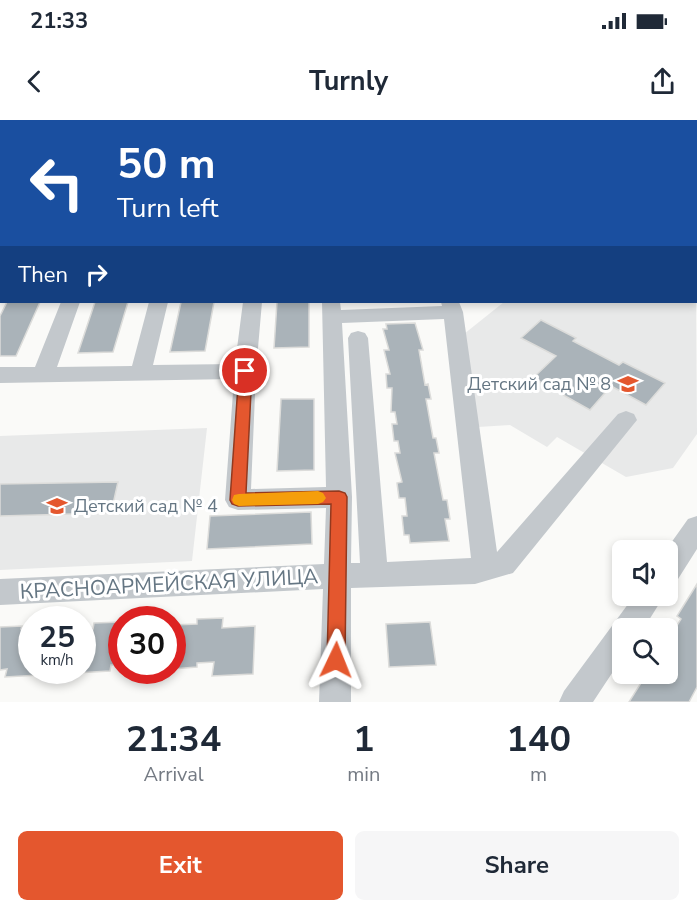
<!DOCTYPE html>
<html lang="en">
<head>
<meta charset="utf-8">
<style>
	body { margin:0; font-family:"Nunito Sans",sans-serif; background:#f6f6f7; color:#1f2937; height:100vh; display:flex; flex-direction:column; font-size:22px; white-space:nowrap }
	* { box-sizing:border-box; margin:0 }
	p { font-size:20px; color:#747a83 }
	.icon { flex:none; width:33px; height:33px; fill:none; stroke:currentColor; stroke-width:2; stroke-linecap:round; stroke-linejoin:round }
	.map { position:relative; height:582px; overflow:hidden }
	.sheet { display:flex; flex-direction:column; background:#fff; flex:1 }
	.sheet>* { flex:none }
	.top-card { position:absolute; left:0px; top:0px; width:698px; height:183px; box-shadow:0 3px 9px #0003; background:#1a4fa0; color:#fff; overflow:hidden }
	.tools { position:absolute; left:612px; top:420px; display:grid; gap:12px }
	.tools a { display:grid; place-items:center; width:66px; height:66px; border-radius:9px; background:#fff; box-shadow:0 3px 9px #0003; font-size:30px }
	.speed { position:absolute; left:18px; top:486px; display:flex; gap:12px; font-size:30px; font-weight:700; text-align:center }
	.speed>* { display:grid; place-content:center; width:78px; height:78px; border-radius:50%; background:#fff; box-shadow:0 3px 9px #0003; line-height:1 }
	.speed small { font-size:15px; font-weight:400 }
	.speed .limit { border:9px solid #d22; background:#fff; color:#111 }
	.pin { position:absolute; display:grid; place-items:center; width:51px; height:51px; color:#fff; margin:-26px; border:3px solid #fff; border-radius:50%; box-shadow:0 2px 6px #0007 }
	.me { position:absolute; width:66px; margin:-33px; rotate:2deg; stroke-linejoin:round; filter:drop-shadow(0 0 4px #0008) }
	.turn { display:flex; align-items:center; gap:21px; height:126px; padding:0 18px; font-size:27px }
	.turn .icon { width:78px; height:78px; stroke-width:2.5 }
	.turn b { display:block; font-size:42px; line-height:51px }
	.then { display:flex; align-items:center; height:57px; padding:0 18px; background:#0003; gap:12px; font-size:22px }
	.eta { display:flex; justify-content:space-evenly; align-items:center; height:102px; text-align:center }
	.eta b { font-size:36px; font-weight:700; line-height:42px }
	.primary-button { display:flex; gap:12px; margin-top:auto; padding:12px 18px }
	.primary-button a { flex:1; height:69px; border-radius:9px; background:#e4572e; color:#fff; font-size:24px; font-weight:700; line-height:69px; text-align:center }
	.primary-button a+a { background:#f6f6f7; color:#1f2937 }
	.status { display:flex; justify-content:space-between; align-items:center; height:42px; padding:0 30px; background:#fff; direction:ltr }
	.status svg { height:16px; fill:currentColor }
	header { display:flex; justify-content:space-between; align-items:center; height:78px; padding:0 18px; background:#fff; font-size:27px; font-weight:700 }
	.map>svg:first-child { display:block }
</style>
</head>
<body>
<div class="status"><b>21:33</b><svg viewBox="0 0 49 12"><path d="M0 12V9h3v3zM5 12V6h3v6zM10 12V3h3v9zM15 12V0h3v12zM26 1h20v11H26zM47 4h2v5h-2z"/></svg></div>
<header><svg class="icon" aria-label="back" viewBox="0 0 24 24"><path d="M15 5l-7 7 7 7"/></svg>Turnly<svg class="icon" aria-label="share" viewBox="0 0 24 24"><path d="M12 15V3M7 8l5-5 5 5M5 13v7h14v-7"/></svg></header>
<div class="map">
<svg width="697" height="582" viewBox="0 0 697 582">
	<rect width="100%" height="100%" fill="#fafaf8"/>
	<path fill="#e8e9e9" d="M696,173L697,314L673,348L626,357L557,317L547,327L510,305L478,307L464,214L504,182H696Z
		M207,308L192,441L0,450V316Z"/>
	<path fill="#aab3b9" stroke="#dcdcda" stroke-width="1.5" d="M7,182H40L16,236H0V196Z
		M95,182H128L113,232L78,233Z
		M181,182H214L205,231L170,232Z
		M277,182H309V227L274,228Z
		M541,200L576,218L573,221L619,245L623,242L665,263L646,285L611,266L590,290L533,258L556,236L521,218Z
		M415,203L423,230H419L425,265L428,264L431,279H426L433,318H436L439,333H434L443,380H447L450,399H445L449,421L410,423L409,415H404L402,396H407L405,378H399L397,363L402,362L395,333H400L398,321H394L392,304H397L395,292H391L392,268H387L386,254H390L384,230H389L383,209H387L386,204Z
		M281,279H314V350L277,351Z
		M118,362L111,393L0,396V364Z
		M311,392L312,424L207,429L210,396Z
		M697,464V567L689,582H629L641,563L637,560L641,554H668V520L681,499L677,496Z
		M223,498L222,508L255,506L253,554L212,556L214,542L197,543V547L172,549V505L197,504V499Z
		M122,502V545H111L110,551L5,557L7,549L0,550V507L22,506L21,509H32V550H82V510L93,509L94,503Z
		M430,502L436,545L389,547L386,504Z"/>
	<g fill="none" stroke-linecap="round" stroke-linejoin="round">
		<path stroke="#bbbfc2" stroke-width="3" stroke-dasharray="2 2" stroke-linecap="butt" d="M612,0L617,2"/>
		<path fill="#c3c8cc" fill-rule="evenodd" d="M56,0H70L55,2Z
			M316,0H330V2H316Z
			M0,33H2V43H0Z
			M2,51V63L0,64V52Z
			M696,119H697V130H696Z
			M0,165H2V177H0Z
			M61,182H80L57,247L132,246L149,182H168L153,245L235,244L243,182H262L256,251L251,369L326,367L322,182H340L341,190L442,186L441,182H459L463,192L497,432L618,294L626,291L634,294L637,300L513,453L475,464L351,468V582H319L323,469L0,485V459L324,444L326,388L238,390L229,387L225,380L234,259L0,263V247H35ZM444,199L471,438L387,442L368,218L365,213L358,211L351,213L348,218L360,443H351L352,377L342,203Z
			M697,396V429L678,459L668,462L666,430L688,399Z
			M634,476H664L644,508H622V538L593,582H559L564,571Z"/>
		<path fill="#d6dbdf" fill-rule="evenodd" d="M356,0H450L355,2Z
			M539,0H566L567,2H540Z
			M0,3H2V13H0Z
			M696,40H697V50H696Z"/>
	</g>
	<path fill="#e4572e" stroke="#94391e" stroke-width="1.5" d="M245,246L252,251L246,373L339,371L345,373L347,377L345,540L343,546L336,549L330,546L327,540L331,384L238,386L232,384L230,380L239,251Z"/>
	<path fill="#f59e0b" d="M318,371L323,373L326,378L323,382L318,384L239,386L234,384L232,380L234,375L239,374Z"/>
	<defs>
		<g id="school-bare" transform="scale(1.62)"><path d="M0-5L7-2L0 1L-7-2ZM-4 1L0 2.5L4 1V4Q0 6-4 4Z" fill="#e4572e" stroke="#fff" stroke-width="2.5" paint-order="stroke"/></g>
	</defs>
	<g fill-rule="evenodd">
		<use href="#school-bare" x="628" y="264"/>
		<use href="#school-bare" x="57" y="386"/>
	</g>
	<g text-anchor="middle" stroke-width="6" stroke-linejoin="round" paint-order="stroke">
		<g font-size="18" fill="#657683" stroke="#fff" text-anchor="end">
			<text x="611" y="270">Детский сад № 8</text>
			<text x="74" y="392" text-anchor="start">Детский сад № 4</text>
		</g>
		<g font-size="21" fill="#657683" stroke="#fff">
			<text transform="translate(169 464) rotate(-3)" y="7">КРАСНОАРМЕЙСКАЯ УЛИЦА</text>
		</g>
	</g>
</svg>
<div class="tools">
<a><svg class="icon" aria-label="sound" viewBox="0 0 24 24"><path d="M4 9h4l5-4v14l-5-4H4zM17 9q2 3 0 6"/></svg></a>
<a><svg class="icon" aria-label="search" viewBox="0 0 24 24"><circle cx="10" cy="10" r="6"/><path d="M15 15l6 6"/></svg></a>
</div>
<div class="speed"><div>25<small>km/h</small></div><div class="limit">30</div></div>
<div class="pin" style="left:245px;top:251px;background:#d93025"><svg class="icon" aria-label="arrive" viewBox="0 0 24 24"><path d="M6 21V4h12l-3 4 3 4H6"/></svg></div>
<svg class="me" style="left:336px;top:540px" viewBox="-20 -20 40 40"><path d="M0-17L14 15 0 8-14 15z" fill="#e4572e" stroke="#fff" stroke-width="4"/></svg>
<div class="top-card">
<div class="turn"><svg class="icon" aria-label="left" viewBox="0 0 24 24"><path d="M17 20v-9H6M10 6l-5 5 5 5"/></svg><div><b>50 m</b>Turn left</div></div>
<div class="then">Then<svg class="icon" aria-label="right" viewBox="0 0 24 24"><path d="M7 20v-9h11M14 6l5 5-5 5"/></svg></div>
</div>
</div>
<section class="sheet">
<div class="eta">
<div><b>21:34</b><p>Arrival</p></div>
<div><b>1</b><p>min</p></div>
<div><b>140</b><p>m</p></div>
</div>
<div class="primary-button"><a>Exit</a><a>Share</a></div>
</section>
</body>
</html>
